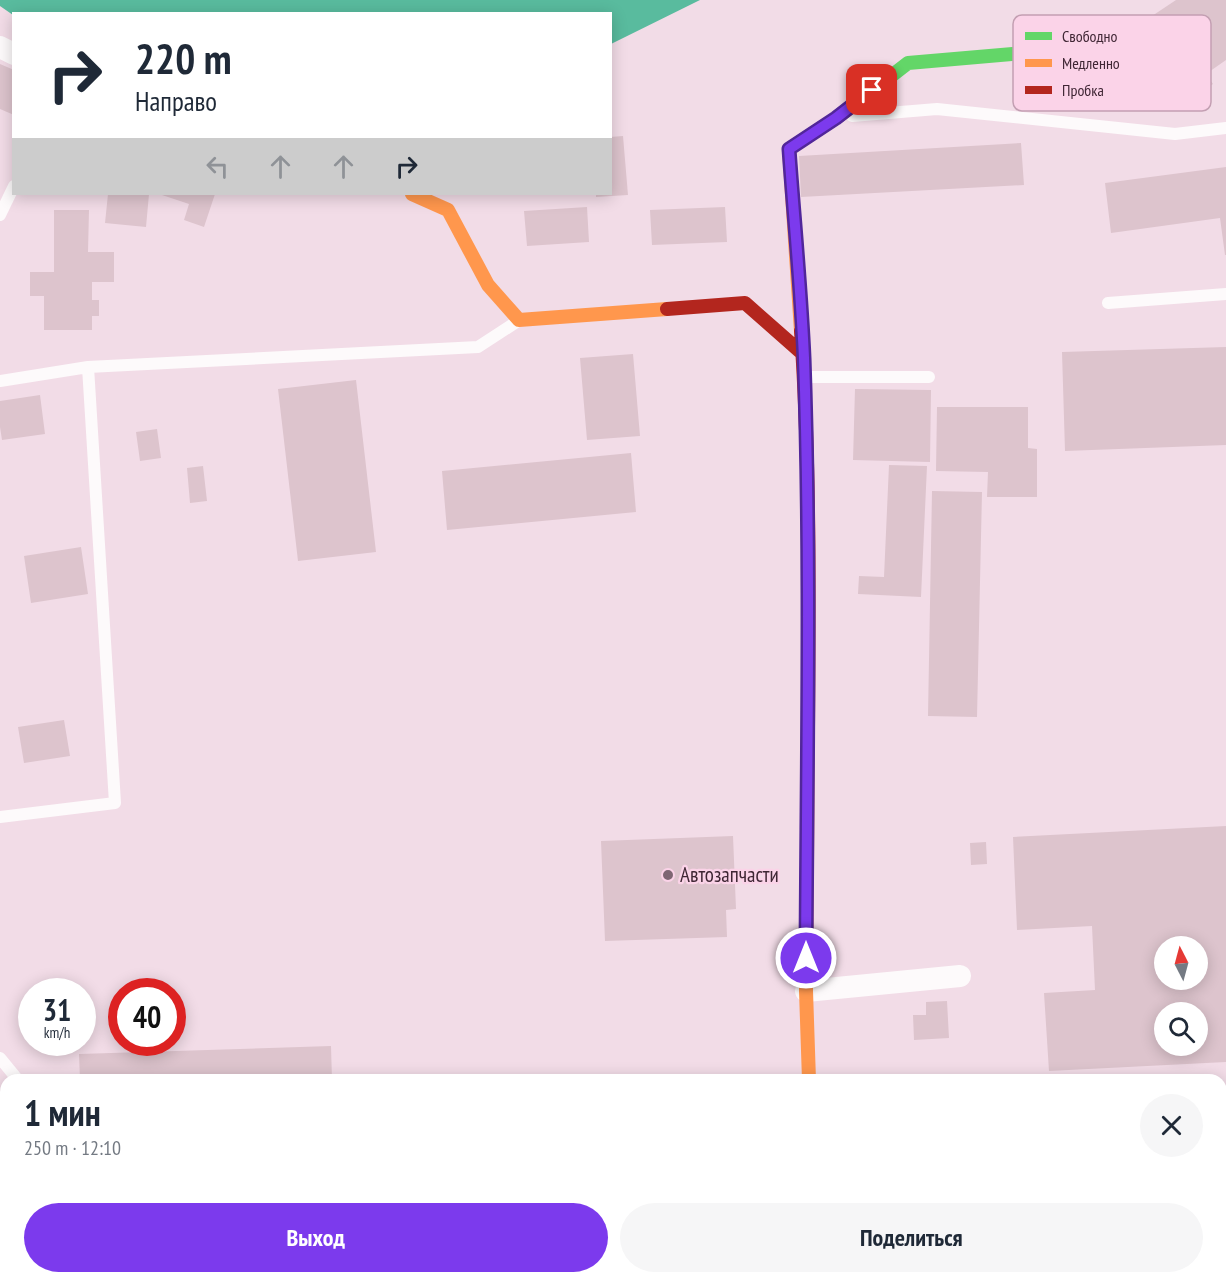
<!DOCTYPE html>
<html lang="ru">
<head>
<meta charset="utf-8">
<style>
	body { margin:0; font-family:"PT Sans Narrow",sans-serif; background:#f6f6f7; color:#1f2937; height:100vh; display:flex; flex-direction:column; font-size:22px; white-space:nowrap }
	* { box-sizing:border-box; margin:0 }
	p { font-size:20px; color:#747a83 }
	.icon { flex:none; width:33px; height:33px; fill:none; stroke:currentColor; stroke-width:2; stroke-linecap:round; stroke-linejoin:round }
	.map { position:relative; flex:1; overflow:hidden }
	.sheet { position:absolute; left:0px; top:1074px; width:1227px; height:210px; display:flex; flex-direction:column; background:#fff; border-radius:18px 18px 0 0; box-shadow:0 3px 15px #0003 }
	.sheet>* { flex:none }
	.banner { position:absolute; left:12px; top:12px; width:600px; height:183px; border-radius:0px; box-shadow:0 3px 15px #0003; background:#fff; color:#1f2937; overflow:hidden }
	.needle { width:39px; rotate:354deg }
	.buttons { position:absolute; left:1154px; top:936px; display:grid; gap:12px }
	.buttons a { display:grid; place-items:center; width:54px; height:54px; border-radius:50%; background:#fff; box-shadow:0 3px 15px #0003; font-size:30px }
	.speed { position:absolute; left:18px; top:978px; display:flex; gap:12px; font-size:30px; font-weight:700; text-align:center }
	.speed>* { display:grid; place-content:center; width:78px; height:78px; border-radius:50%; background:#fff; box-shadow:0 3px 15px #0003; line-height:1 }
	.speed small { font-size:15px; font-weight:400 }
	.speed .limit { border:9px solid #d22; background:#fff; color:#111 }
	.pin { position:absolute; display:grid; place-items:center; width:51px; height:51px; color:#fff; margin:-26px; border-radius:12px; box-shadow:0 3px 9px #0006 }
	.me { position:absolute; width:66px; margin:-33px; rotate:0deg; stroke-linejoin:round; filter:drop-shadow(0 0 4px #0008) }
	.turn { display:flex; align-items:center; gap:21px; height:126px; padding:0 24px; font-size:27px }
	.turn .icon { width:78px; height:78px; stroke-width:2.5 }
	.turn b { display:block; font-size:42px; line-height:51px }
	.lanes { display:flex; align-items:center; height:57px; padding:0 24px; background:#0003; justify-content:center; gap:30px; direction:ltr }
	.lanes .off { opacity:.35 }
	.round { display:grid; place-items:center; flex:none; width:63px; height:63px; border-radius:32px; background:#f6f6f7 }
	.summary { display:flex; align-items:center; justify-content:space-between; height:102px; padding:0 24px }
	h1 { font-size:36px; font-weight:600; line-height:45px }
	.button { display:flex; gap:12px; margin-top:auto; padding:12px 24px }
	.button a { flex:1; height:69px; border-radius:36px; background:#7c3aed; color:#fff; font-size:24px; font-weight:600; line-height:69px; text-align:center }
	.button a+a { background:#f6f6f7; color:#1f2937 }
	.map>svg:first-child { display:block }
</style>
</head>
<body>
<div class="map">
<svg width="1226" height="1284" viewBox="0 0 1226 1284">
	<rect width="100%" height="100%" fill="#f2dce7"/>
	<path fill="#59bb9e" d="M0,0H700L611,44L610,14H14L13,15L0,6Z"/>
	<path fill="#ddc4cd" fill-rule="evenodd" d="M1176,0H1226V60L1206,74L1213,84L1178,107L1128,32Z
		M0,64L14,70V115L0,109Z
		M623,136L628,195L596,197V194H610V137Z
		M1021,143L1024,185L801,197L799,156Z
		M1226,167V255H1225L1220,218L1111,233L1105,183Z
		M108,194H149L146,227L105,223Z
		M159,194H215L204,227L184,220L189,204Z
		M587,207L589,242L527,246L524,211Z
		M725,207L727,242L652,245L650,210Z
		M54,210H89L88,252H114V282H92V300H99V316H92V330H44V296H30V272H54Z
		M1226,347V445L1065,451L1062,352Z
		M633,354L640,436L587,440L580,358Z
		M356,380L376,552L298,561L278,389Z
		M855,389L931,390L930,462L853,460Z
		M40,395L45,434L2,440L0,427V401Z
		M937,407H1028V448L1037,449V497H987L988,472L936,471Z
		M157,429L161,458L140,461L136,432Z
		M631,453L636,512L447,530L442,471Z
		M889,465L927,466L921,597L858,594L859,576L884,577Z
		M203,466L207,501L190,503L187,468Z
		M932,491L982,492L977,717L928,716Z
		M81,547L88,594L31,603L24,556Z
		M64,720L70,756L24,763L18,727Z
		M1226,826V1062L1049,1071L1044,993L1095,990L1092,926L1017,930L1013,837ZM1164,946H1197V980H1164ZM1164,1012H1197V1046H1164Z
		M733,836L736,909L726,910L727,937L605,941L601,841Z
		M986,842L987,864L971,865L970,843Z
		M947,1001L949,1038L914,1040L913,1015H926V1002Z
		M331,1046L332,1080H80L79,1054Z
		M0,1151H6V1187H0Z
		M1018,1278H1049L1050,1284H1018Z
		M1083,1278H1150V1284H1084Z"/>
	<g fill="none" stroke-linecap="round" stroke-linejoin="round">
		<path stroke="#fdfafb" stroke-width="12" d="M852,116L937,109L1175,134L1226,128
			M0,215L14,186
			M1108,303L1226,294
			M806,377H929
			M0,381L88,367L478,347L518,321
			M0,817L115,803L88,367
			M0,1058L18,1080
			M1067,1278L1068,1284
			M1164,1278V1284"/>
		<path stroke="#fdfafb" stroke-width="22" d="M0,47L14,54
			M806,991L960,976
			M1221,1197L1226,1196
			M0,1256H6"/>
		<path stroke="#63d668" stroke-width="14" d="M855,104L908,63L1094,47"/>
		<path stroke="#ff974d" stroke-width="14" d="M412,194L448,210L488,285L519,320L667,309
			M801,331L789,149L836,118L855,104
			M808,729L806,991L809,1080"/>
		<path stroke="#b3261e" stroke-width="14" d="M667,309L745,303L804,355
			M801,331C810,463 809,596 808,729"/>
	</g>
	<g fill="none" stroke-linecap="round" stroke-linejoin="round">
		<g stroke="#51269a" stroke-width="15">
			<path id="route" d="M806,958C807,758 811,558 804,358C801,289 794,219 789,149L836,118L872,90"/>
		</g>
		<use href="#route" stroke="#7c3aed" stroke-width="10"/>
	</g>
	<circle fill="#7e6673" stroke="#fbd3e8" stroke-width="2" cx="668" cy="875" r="6"/>
	<g text-anchor="middle" stroke-width="4.5" stroke-linejoin="round" paint-order="stroke">
		<g font-size="21" fill="#3f2634" stroke="#fbd3e8" text-anchor="start">
			<text x="680" y="882">Автозапчасти</text>
		</g>
	</g>
	<rect x="1013" y="15" width="198" height="96" rx="9" fill="#fbd3e8" stroke="#c39fb2" stroke-width="1.5"/>
	<rect x="1025" y="32" width="27" height="8" fill="#63d668"/>
	<rect x="1025" y="59" width="27" height="8" fill="#ff974d"/>
	<rect x="1025" y="86" width="27" height="8" fill="#b3261e"/>
	<g font-size="16" fill="#3f2634">
		<text x="1062" y="42">Свободно</text>
		<text x="1062" y="69">Медленно</text>
		<text x="1062" y="96">Пробка</text>
	</g>
</svg>
<div class="buttons">
<a><svg class="needle" viewBox="-14 -14 28 28"><path d="M0-13l5 13h-10z" fill="#e53935"/><path d="M0 13l5-13h-10z" fill="#747a83"/></svg></a>
<a><svg class="icon" aria-label="search" viewBox="0 0 24 24"><circle cx="10" cy="10" r="6"/><path d="M15 15l6 6"/></svg></a>
</div>
<div class="speed"><div>31<small>km/h</small></div><div class="limit">40</div></div>
<div class="pin" style="left:872px;top:90px;background:#d93025"><svg class="icon" aria-label="arrive" viewBox="0 0 24 24"><path d="M6 21V4h12l-3 4 3 4H6"/></svg></div>
<svg class="me" style="left:806px;top:958px" viewBox="-20 -20 40 40"><circle r="17" fill="#7c3aed" stroke="#fff" stroke-width="3"/><path d="M0-11L8 9 0 5-8 9z" fill="#fff"/></svg>
<div class="banner">
<div class="turn"><svg class="icon" aria-label="right" viewBox="0 0 24 24"><path d="M7 20v-9h11M14 6l5 5-5 5"/></svg><div><b>220 m</b>Направо</div></div>
<div class="lanes"><svg class="icon off" aria-label="left" viewBox="0 0 24 24"><path d="M17 20v-9H6M10 6l-5 5 5 5"/></svg><svg class="icon off" aria-label="ahead" viewBox="0 0 24 24"><path d="M12 20V5M6 11l6-6 6 6"/></svg><svg class="icon off" aria-label="ahead" viewBox="0 0 24 24"><path d="M12 20V5M6 11l6-6 6 6"/></svg><svg class="icon" aria-label="right" viewBox="0 0 24 24"><path d="M7 20v-9h11M14 6l5 5-5 5"/></svg></div>
</div>
<section class="sheet">
<div class="summary"><div><h1>1 мин</h1><p>250 m · 12:10</p></div><a class="round"><svg class="icon" aria-label="close" viewBox="0 0 24 24"><path d="M6 6l12 12M18 6L6 18"/></svg></a></div>
<div class="button"><a>Выход</a><a>Поделиться</a></div>
</section>
</div>
</body>
</html>
